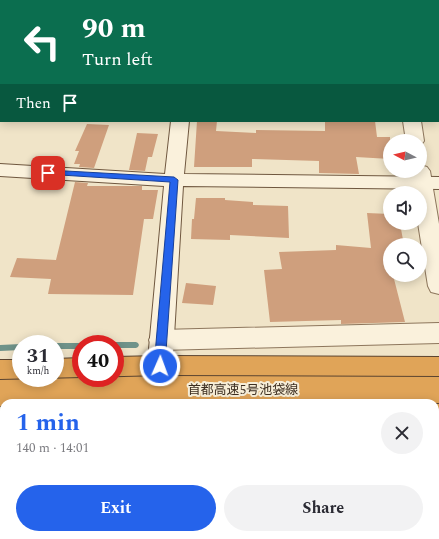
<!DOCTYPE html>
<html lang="en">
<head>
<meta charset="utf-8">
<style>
	body { margin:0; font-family:Spectral,"Noto Sans JP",serif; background:#f2f2f3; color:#2b2b33; height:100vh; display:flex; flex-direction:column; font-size:15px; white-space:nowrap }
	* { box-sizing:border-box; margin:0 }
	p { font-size:13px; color:#7c7c81 }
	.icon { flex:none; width:22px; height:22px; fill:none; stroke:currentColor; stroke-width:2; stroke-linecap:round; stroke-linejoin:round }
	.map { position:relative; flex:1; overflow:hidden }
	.sheet { position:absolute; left:0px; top:399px; width:439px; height:140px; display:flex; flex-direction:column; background:#fff; border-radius:12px 12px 0 0; box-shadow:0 2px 10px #0003 }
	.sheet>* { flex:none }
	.hud { position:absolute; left:0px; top:0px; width:439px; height:122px; box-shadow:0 2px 10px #0003; background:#0b6e4f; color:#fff; overflow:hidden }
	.needle { width:26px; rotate:277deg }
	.controls { position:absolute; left:383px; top:134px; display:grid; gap:8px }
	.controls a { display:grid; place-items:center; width:44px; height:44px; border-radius:50%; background:#fff; box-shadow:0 2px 10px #0003; font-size:20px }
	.speed { position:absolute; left:12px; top:335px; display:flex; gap:8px; font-size:20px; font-weight:700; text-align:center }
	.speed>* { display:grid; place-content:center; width:52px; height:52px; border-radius:50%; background:#fff; box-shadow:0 2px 10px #0003; line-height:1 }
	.speed small { font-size:10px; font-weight:400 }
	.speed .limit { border:6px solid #d22; background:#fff; color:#111 }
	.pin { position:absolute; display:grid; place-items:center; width:34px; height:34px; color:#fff; margin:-17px; border-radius:8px; box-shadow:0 2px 6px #0006 }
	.me { position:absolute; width:44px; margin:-22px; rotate:2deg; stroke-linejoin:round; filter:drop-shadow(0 0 3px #0008) }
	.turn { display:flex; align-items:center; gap:14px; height:84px; padding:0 16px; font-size:18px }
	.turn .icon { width:52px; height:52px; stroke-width:2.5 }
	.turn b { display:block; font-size:28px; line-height:34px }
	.then { display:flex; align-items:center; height:38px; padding:0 16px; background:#0003; gap:8px; font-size:15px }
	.round { display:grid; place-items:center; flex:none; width:42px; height:42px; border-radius:21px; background:#f2f2f3 }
	.summary { display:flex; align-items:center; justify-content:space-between; height:68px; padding:0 16px }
	h1 { font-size:24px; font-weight:700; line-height:30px; color:#2563eb }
	.primary-button { display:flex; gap:8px; margin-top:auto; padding:8px 16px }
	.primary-button a { flex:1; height:46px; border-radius:24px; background:#2563eb; color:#fff; font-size:16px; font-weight:700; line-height:46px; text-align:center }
	.primary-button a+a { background:#f2f2f3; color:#2b2b33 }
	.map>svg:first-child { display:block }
</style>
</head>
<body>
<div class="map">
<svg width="439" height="539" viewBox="0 0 439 539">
	<rect width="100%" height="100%" fill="#f0e4c8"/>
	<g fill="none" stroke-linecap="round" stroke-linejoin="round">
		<path fill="#6f938a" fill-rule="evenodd" d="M115,342H136L138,343L139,345L138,347L136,348H115V344H112Z
			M55,343H81L83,344H81V349H55V344H53Z
			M21,344V350L0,351V345Z"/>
	</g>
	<path fill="#cf9f7d" d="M197,121H217L216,131L256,133V130L325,131V121H375L377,137H390V159L356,157L359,174L319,173V161L252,159V167H194Z
		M87,124L109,125L94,168L79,167L80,164H74L79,151H75Z
		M137,133L158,134L152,157H148L145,171L129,170Z
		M75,182L88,183L87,186H142V190H158L153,219H144L133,295L48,294L51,279L10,277L17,258L56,260Z
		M196,198H225V200L253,202V205L288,206L289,238L230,235V240L191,239L192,219H194Z
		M367,213L390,214V223H398L400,229H401L404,245H390V275H393L405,322L341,324V320L270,322L264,270L282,269L279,252L336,250V245L371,248Z
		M186,283L216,286L213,305L182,303Z"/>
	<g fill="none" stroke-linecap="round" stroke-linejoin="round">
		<g stroke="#8d765c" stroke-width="2">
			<path id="street" d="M29,0H43V1H29Z
				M388,0H402V1H388Z
				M438,23H439V31H438Z
				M0,32H1V40H0Z
				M0,87H1V97H0Z
				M403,121H421L424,141L421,145H420V141H406Z
				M420,165L427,167L430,171L439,224V294L431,292L428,286L418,223H420V193H414L410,171H420Z
				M439,323V343L161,350L152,347L149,340L152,333L161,330Z"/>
		</g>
		<g stroke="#6f573f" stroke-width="2">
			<path id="secondary" d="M186,0H200V1H186Z
				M438,78H439V88H438Z
				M171,121H189L184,174L439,177V189L183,186L170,403H144L164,186L0,176V164L165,174Z
				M127,535H157V539H127Z"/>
		</g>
		<g stroke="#5b4430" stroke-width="2">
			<path id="highway" d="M160,356L439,357V377H115V357Z
				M81,358L82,378L55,379L51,378H55V359Z
				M0,360H21V378H28L21,380H0Z
				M435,400H439V422H435V403H426Z
				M4,417V464H0V418Z
				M435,434H439V458H435Z"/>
		</g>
		<use href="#street" fill="#faf1dc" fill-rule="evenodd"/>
		<use href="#secondary" fill="#faf1dc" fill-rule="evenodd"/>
		<use href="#highway" fill="#e0a458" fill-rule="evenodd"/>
		<g stroke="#5b4430" stroke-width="28" stroke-linecap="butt">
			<path id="highway-bridge" d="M0,393L165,389L439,390"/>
		</g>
		<use href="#highway-bridge" stroke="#e0a458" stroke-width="26"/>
	</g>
	<path fill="#2563eb" stroke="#184099" d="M48,170L174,177L178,180L165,366L163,369L160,370L156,369L154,366L170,182L45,174L44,173Z"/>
	<g text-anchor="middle" stroke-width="4" stroke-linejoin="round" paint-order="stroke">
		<g font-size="13" fill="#3d2e20" stroke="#f7eed8">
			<text x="243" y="394">首都高速5号池袋線</text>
		</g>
	</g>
</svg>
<div class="controls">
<a><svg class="needle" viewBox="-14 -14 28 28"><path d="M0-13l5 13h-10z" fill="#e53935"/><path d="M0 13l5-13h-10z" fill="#7c7c81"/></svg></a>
<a><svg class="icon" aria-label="sound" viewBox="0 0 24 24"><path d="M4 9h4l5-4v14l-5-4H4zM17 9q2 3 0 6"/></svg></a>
<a><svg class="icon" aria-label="search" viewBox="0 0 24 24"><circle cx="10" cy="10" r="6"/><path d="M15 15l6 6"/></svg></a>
</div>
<div class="speed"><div>31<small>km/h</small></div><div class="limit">40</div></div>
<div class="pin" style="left:48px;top:173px;background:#d93025"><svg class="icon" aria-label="arrive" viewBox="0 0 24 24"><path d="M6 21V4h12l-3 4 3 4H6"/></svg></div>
<svg class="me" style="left:160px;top:366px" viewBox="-20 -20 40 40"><circle r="17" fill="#2563eb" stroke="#fff" stroke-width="3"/><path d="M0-11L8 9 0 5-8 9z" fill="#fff"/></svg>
<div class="hud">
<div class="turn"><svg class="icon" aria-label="left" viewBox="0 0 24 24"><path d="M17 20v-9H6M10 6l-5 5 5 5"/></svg><div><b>90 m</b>Turn left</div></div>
<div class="then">Then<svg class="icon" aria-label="arrive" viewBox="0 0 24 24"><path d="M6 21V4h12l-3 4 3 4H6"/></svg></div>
</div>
<section class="sheet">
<div class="summary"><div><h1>1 min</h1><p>140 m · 14:01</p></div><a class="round"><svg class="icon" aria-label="close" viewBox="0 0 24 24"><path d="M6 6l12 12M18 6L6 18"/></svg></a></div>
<div class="primary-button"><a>Exit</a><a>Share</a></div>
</section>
</div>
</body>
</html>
